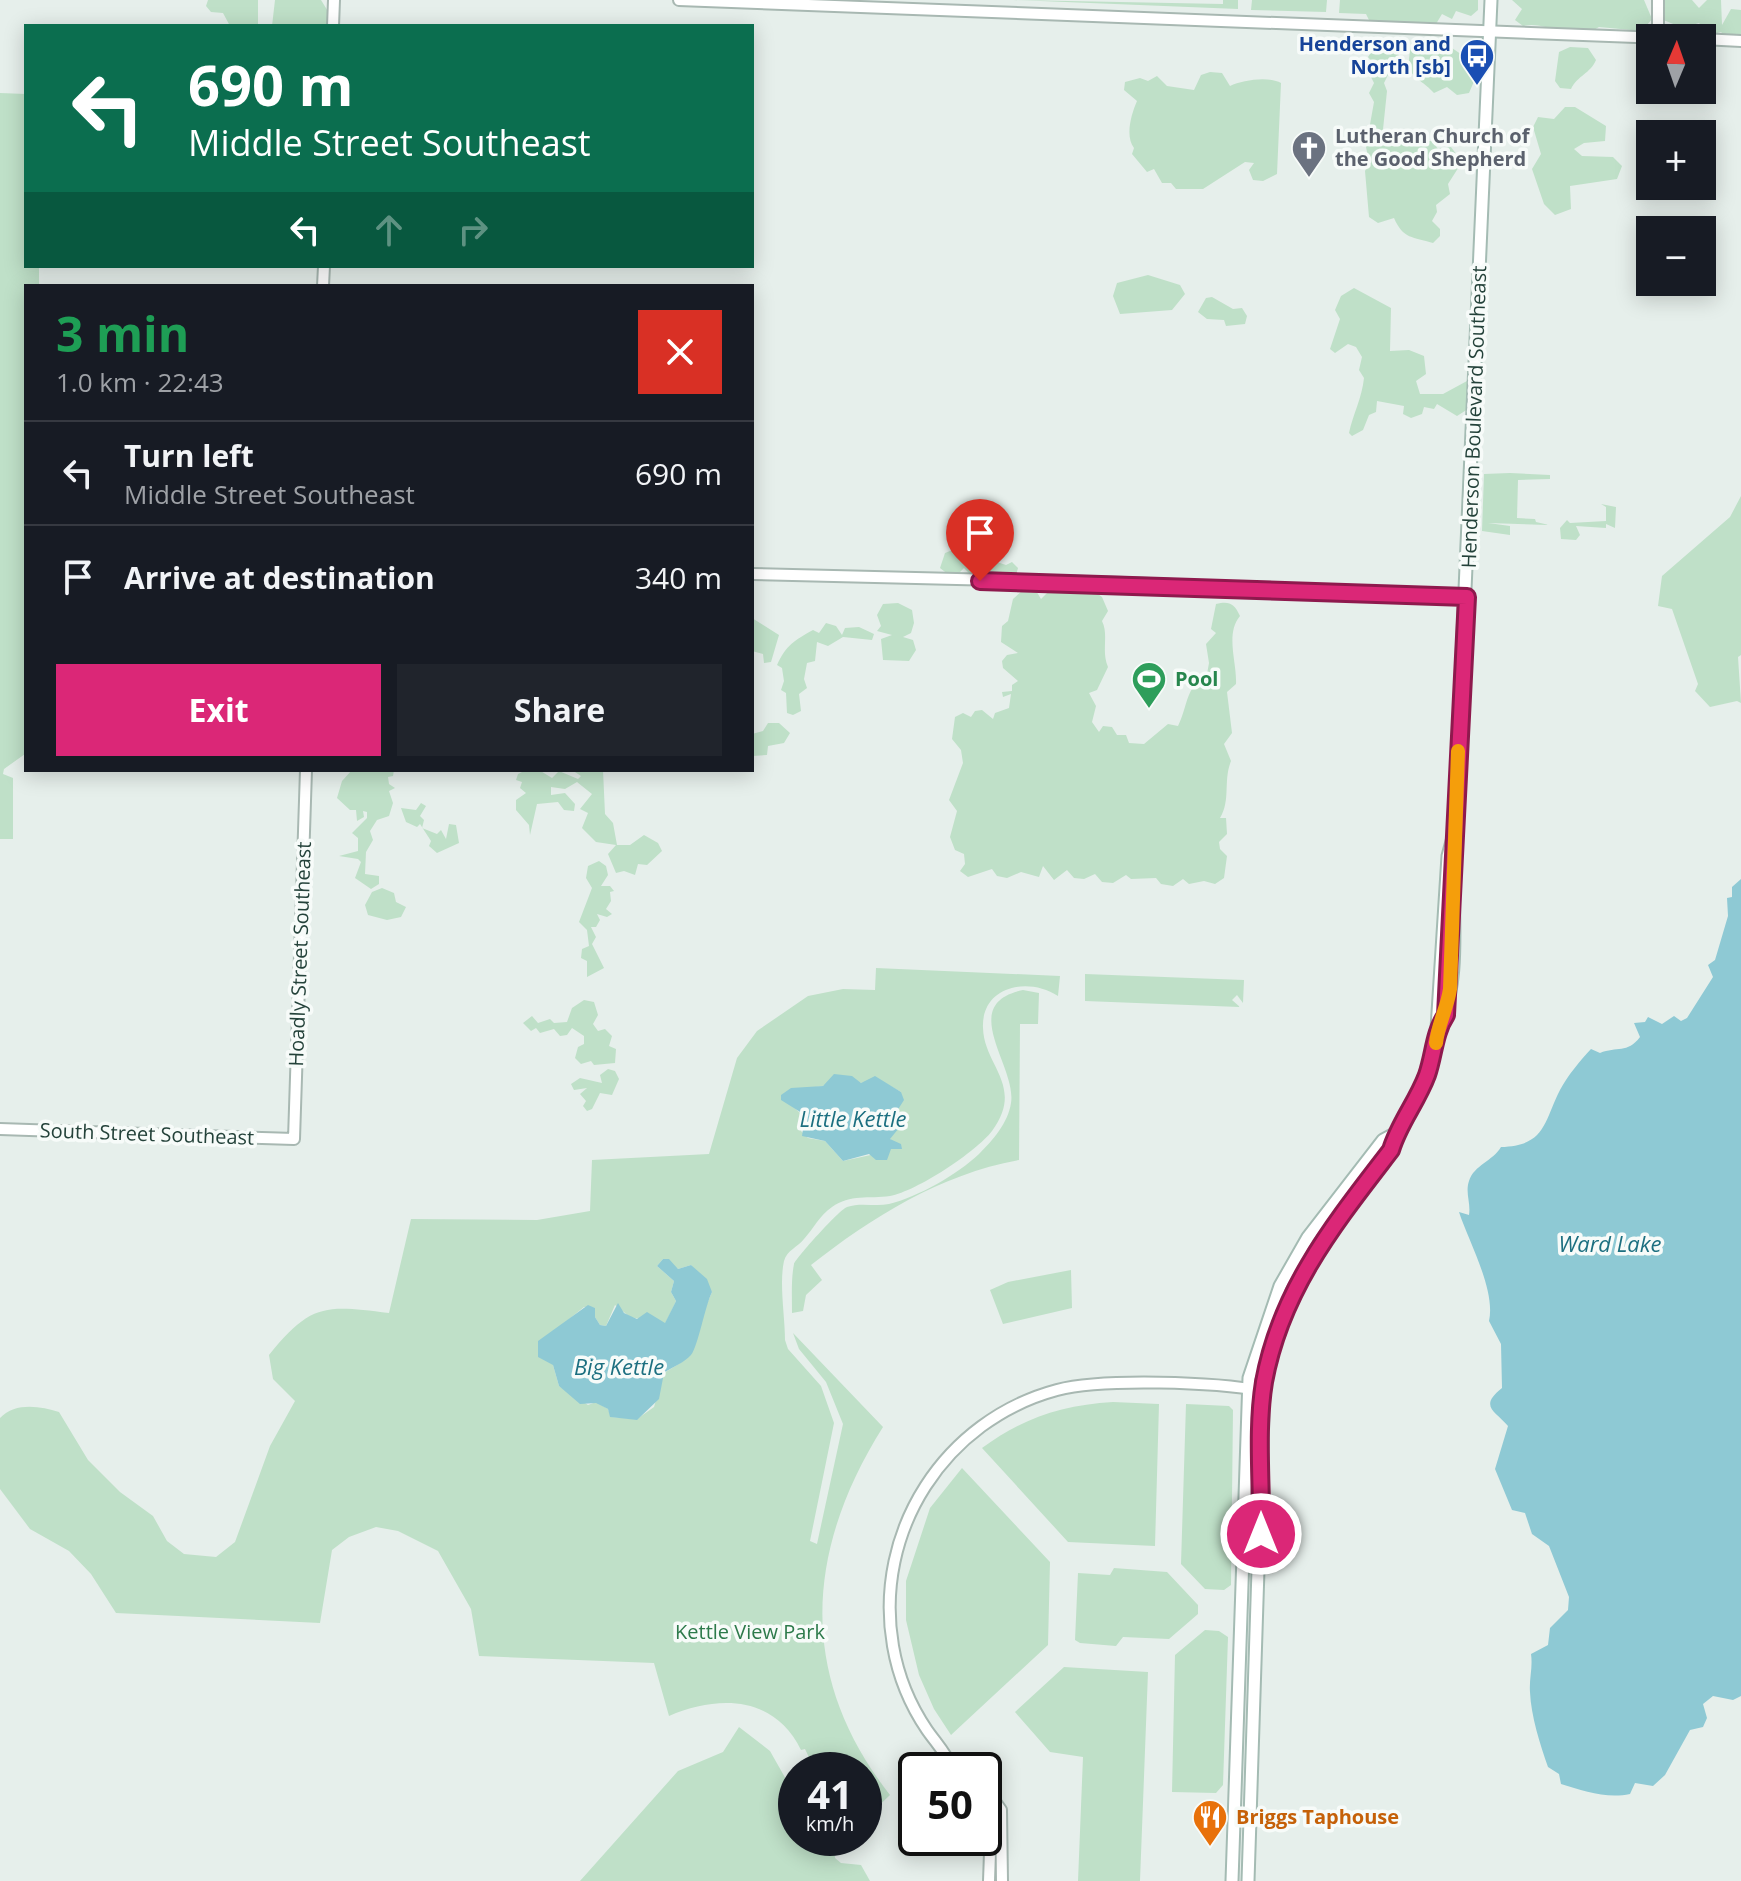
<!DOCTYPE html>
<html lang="en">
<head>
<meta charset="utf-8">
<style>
	body { margin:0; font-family:"Open Sans",sans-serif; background:#20242c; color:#f1f3f6; height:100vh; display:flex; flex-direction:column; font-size:30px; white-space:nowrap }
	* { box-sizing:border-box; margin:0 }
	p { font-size:26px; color:#9ea1a6 }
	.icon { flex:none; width:44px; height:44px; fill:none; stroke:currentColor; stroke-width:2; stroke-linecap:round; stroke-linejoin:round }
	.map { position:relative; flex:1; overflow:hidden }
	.sheet { position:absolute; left:24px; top:284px; width:730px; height:488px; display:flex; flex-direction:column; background:#171b24; border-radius:0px; box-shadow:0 4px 20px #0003 }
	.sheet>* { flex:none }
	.top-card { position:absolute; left:24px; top:24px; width:730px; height:244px; border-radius:0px; box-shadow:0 4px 20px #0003; background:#0b6e4f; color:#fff; overflow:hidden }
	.needle { width:52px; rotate:2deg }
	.buttons { position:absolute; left:1636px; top:24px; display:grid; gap:16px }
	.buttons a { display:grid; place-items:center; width:80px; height:80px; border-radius:0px; background:#171b24; box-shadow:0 4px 20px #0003; font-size:40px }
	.speed { position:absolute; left:778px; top:1752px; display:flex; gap:16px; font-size:40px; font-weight:700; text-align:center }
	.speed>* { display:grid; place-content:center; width:104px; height:104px; border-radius:50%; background:#171b24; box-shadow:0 4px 20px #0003; line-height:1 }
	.speed small { font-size:20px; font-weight:400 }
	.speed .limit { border:4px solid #111; border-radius:12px; background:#fff; color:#111 }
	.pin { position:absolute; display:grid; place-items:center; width:68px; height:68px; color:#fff; margin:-82px -34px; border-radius:50% 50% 50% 0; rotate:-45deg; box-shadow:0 0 8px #0007 }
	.pin .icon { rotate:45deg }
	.me { position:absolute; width:88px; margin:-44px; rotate:0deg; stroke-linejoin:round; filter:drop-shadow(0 0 6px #0008) }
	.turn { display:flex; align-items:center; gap:28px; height:168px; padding:0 32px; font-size:36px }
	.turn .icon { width:104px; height:104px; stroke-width:2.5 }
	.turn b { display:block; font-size:56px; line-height:68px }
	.lanes { display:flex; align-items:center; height:76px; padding:0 32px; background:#0003; justify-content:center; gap:40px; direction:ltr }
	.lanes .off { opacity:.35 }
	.round { display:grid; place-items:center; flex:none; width:84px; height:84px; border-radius:0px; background:#20242c }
	.headline { display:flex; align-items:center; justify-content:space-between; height:136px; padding:0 32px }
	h1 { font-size:48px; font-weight:700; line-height:60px; color:#1e9e55 }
	.action { display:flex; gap:16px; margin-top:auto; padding:16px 32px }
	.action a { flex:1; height:92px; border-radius:0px; background:#db2777; color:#fff; font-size:32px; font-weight:700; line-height:92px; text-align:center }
	.action a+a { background:#20242c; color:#f1f3f6 }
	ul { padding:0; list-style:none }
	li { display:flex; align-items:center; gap:24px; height:104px; padding:0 32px; border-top:2px solid #363941 }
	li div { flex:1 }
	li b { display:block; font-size:30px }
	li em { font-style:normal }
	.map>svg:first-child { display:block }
</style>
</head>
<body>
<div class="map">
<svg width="1741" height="1881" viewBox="0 0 1741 1881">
	<rect width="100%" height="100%" fill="#e6efeb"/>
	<path fill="#bfe0c8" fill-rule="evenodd" d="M208,0H258V25L230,26L223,13L211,12L206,6Z
		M275,0H321L337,26H272Z
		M1013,0L1223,4V0H1238V9Z
		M1252,0H1327L1326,12L1251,10Z
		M1340,0H1478V10L1471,16L1456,11L1452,19L1442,14L1436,24L1427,29L1417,22L1414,26H1395L1389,22H1370L1366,14L1339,13Z
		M1512,0H1644L1652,19L1642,31L1599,27L1590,32C1577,28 1569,30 1557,29C1544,28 1537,23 1523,26L1515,20L1522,9Z
		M1664,0H1692L1699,8L1707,0H1721L1722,25L1731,9L1741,10V36L1732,44L1721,32L1710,35L1699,23L1683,28L1661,19Z
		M1390,43L1397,46L1399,57L1384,65L1388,75L1384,83L1387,91L1382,139L1392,141L1401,135L1409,141H1432L1438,149L1451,147L1462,162L1448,184L1450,194L1436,205L1437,212L1432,221L1440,229V236L1433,243C1413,237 1403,239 1394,218L1378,223L1369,217L1365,171L1369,162L1366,147L1374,102L1369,93L1374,83L1369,73L1374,64L1368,57L1374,48Z
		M1424,44L1449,46L1474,63L1475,79L1469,93L1457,95L1447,87L1434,93C1416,74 1404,79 1411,46Z
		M1570,47L1588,48L1596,60C1590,74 1578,75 1571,89L1560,88L1555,81L1559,52Z
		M1210,72L1222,73L1230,86C1243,80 1268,76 1281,83L1277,174L1263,181L1253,180L1249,170L1254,163L1245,162L1203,189H1176L1171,183H1162L1154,169L1147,172L1132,154L1134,148C1125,136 1131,115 1137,101L1124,90L1125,82L1140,78L1148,81L1157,76L1167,86L1194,90L1201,75Z
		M0,93L26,94V266H39V286H26L25,754L4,769L3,774L13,778V839H0Z
		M1565,107H1575L1606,126L1605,141L1584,143L1574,149L1582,156L1613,157L1622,166L1617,179L1570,186L1571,209L1555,215L1544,204L1532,169L1541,154L1533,127L1538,117L1554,119Z
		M1148,275L1180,285L1185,294L1172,310L1120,314L1113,296L1117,283Z
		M1354,288L1391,308L1390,351L1409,350L1424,356L1426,374L1416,381L1420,394H1443L1467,381L1470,395L1468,409L1457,416L1437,404L1434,409L1424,407L1422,414L1411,418L1403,414L1404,406L1377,401L1376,412L1369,415L1363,430L1352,436L1349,433C1353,414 1362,398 1364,378L1359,370L1362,357L1356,347L1348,344L1335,353L1330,349L1340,319L1335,310L1341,296Z
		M1212,297L1233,309L1242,308L1247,316L1245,324L1226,326L1224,320L1207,319L1198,312L1206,298Z
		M1510,473L1550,475V479L1518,480L1517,518L1535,519L1536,522L1549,525L1488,523L1510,526V535L1482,531L1484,474Z
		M1741,496V655L1738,657L1741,703L1737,701L1710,707L1695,691L1698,684L1672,609L1658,606L1662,576L1730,517Z
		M1601,504L1616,507L1615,528L1606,524V528L1576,526L1580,535L1576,540L1561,539L1560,528L1567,520L1570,523L1606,521V507Z
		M986,548L994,561L1006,565L1012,562L1018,568L1016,575L1009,578L1004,574L1003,578H994L991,571L983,575L976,570L970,574L964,568L958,574L949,575L940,568L945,553L955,549L967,566L976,562L974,560Z
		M1084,584L1102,597L1108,611L1102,621C1109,635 1101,651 1108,667L1097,690L1089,693L1096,706L1092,722L1099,732L1103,726L1112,727L1117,735H1126L1129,743L1144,744L1168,724L1178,726C1186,710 1186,693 1198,681L1205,685L1209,663L1206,644L1216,633L1211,629L1216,604C1229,601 1234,603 1240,616C1225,634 1237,662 1236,684L1227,692L1232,733L1224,744L1231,761C1223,781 1231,800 1220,818H1226L1227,834L1219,842L1220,849L1227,856L1224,878L1215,884L1204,881L1189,884L1183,879L1173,886L1161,884L1156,878L1131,879L1126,875L1113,883L1102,882L1095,874L1084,879L1074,878L1067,870L1054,880L1043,866L1039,877L1021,872L1007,878L997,876L992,869L968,877L960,871L965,864L964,854L955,850L950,837L957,811L949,800L963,763L961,750L952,739L955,717L963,713L971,717L975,711L982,710L993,719L995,713L1009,708L1011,694L1003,697L1002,692L1012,691V685L1018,681L1003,668L1002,661L1007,655L1018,653L1001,642L1002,626L1008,621L1013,599L1025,588L1035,589L1041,599L1050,590L1056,593L1064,588L1068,592Z
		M898,603L912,610L914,623L911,633L903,637L913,640L916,650L909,661L883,660L881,639L892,635L877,631L881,626L877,615L883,604Z
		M752,618L779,635L771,662L764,663L763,654L752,651Z
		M826,623L836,626L842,635L845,628L859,627L874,634L872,640L843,637L828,646L817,642L815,661L807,663L804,679L807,688L799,694L801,711L793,715L787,713L786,693L781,690L784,681L782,668L777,665C786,645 795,640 813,630L819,633Z
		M768,723H779L790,733L784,743L768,746L767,755L752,756V734L763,731Z
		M352,770H394L393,776L388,777L389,784L395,788L389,791L393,803L389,816L377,820L370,831L373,840L366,852L365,874L379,876V884L371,889L355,878L361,862L358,859L339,856L358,851V838L352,833L367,818V812L363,811L364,817L357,821L356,810H350L337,798L342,781Z
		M526,770H539L552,778L559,771L578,779L581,776L572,770H603L605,814L613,823L617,845H630L644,835L658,843L662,851L647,865L638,864L635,875L624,871L616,873L608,854L616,845L596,842L582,828L588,813L580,809L592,794L577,782L565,789L551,787V795L565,793L575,804L574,811L564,810L558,802L537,804L530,835L529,825L516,810V800L526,793L520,788L522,782L516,780L518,774Z
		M421,803L426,806L420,816L424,820L422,828L437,834L441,830L446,839L449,824L456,825L459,843L437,853L429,846L431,841L420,824L417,827L406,822L401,808L416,810Z
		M599,861L606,866L608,875L601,886H610L614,891L610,892L611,901L606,909L612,914L607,917L597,914L600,920L596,927H591L596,937L592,944L604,968L587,977V961L581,958L582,949L589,946L587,930L579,922L592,888L586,878L588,866Z
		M382,888L394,893L396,902L406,907L401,917L387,920L368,915L365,905L372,892Z
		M876,968L1060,976L1058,996C1027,976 981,987 983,1028C984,1066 1025,1086 992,1131C976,1152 917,1191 890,1196C869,1199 850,1194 832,1207C819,1216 814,1228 804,1239C798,1247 787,1250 784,1261C779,1284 785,1316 785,1340L788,1349L821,1386L834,1423L810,1541L817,1544L843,1424L826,1382L799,1349L793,1333L883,1427C805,1551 797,1676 890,1795L864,1820V1770H815L805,1749L801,1750C774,1695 718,1695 669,1716L654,1663L479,1656L471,1609L438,1551L398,1531L376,1527L349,1537L332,1550L320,1623L116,1613L91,1574L69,1551L30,1529L0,1489V1418C15,1402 40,1406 59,1412L88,1460L120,1492L153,1516L167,1541L184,1554L216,1557L235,1542L270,1446L295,1401L273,1379L269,1355C311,1303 325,1305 389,1313L411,1219L537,1220L590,1211L592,1160L709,1154L737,1058L757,1031L808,996L843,989L875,990ZM838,1075L861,1083L878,1079L901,1092L891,1115L890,1139L894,1143L889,1151L843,1161L825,1141L808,1138L801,1131L807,1119L791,1105L801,1089L823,1086ZM663,1259L678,1269L691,1265L712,1292L682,1362L664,1373L654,1407L637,1419L611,1417L608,1409L596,1402L588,1405L559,1386L553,1365L558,1328L584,1307L595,1308V1317L600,1325L606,1326L615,1305L630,1317L665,1324L676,1301L671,1292L674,1281L657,1266Z
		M1085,974L1244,980L1243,1003L1237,995L1232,1000L1240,1007L1085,1001Z
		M1023,990L1039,993L1038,1024H1020L1019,1160C941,1174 872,1217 811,1265L822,1280L806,1295L803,1311L792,1313C792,1297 791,1279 794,1264C796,1258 839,1210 847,1207C861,1202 875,1207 889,1204C918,1197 958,1174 979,1154C993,1140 1008,1123 1011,1103C1017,1066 956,1004 1023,990Z
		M584,1000L594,1002L598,1015L593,1024L598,1031L605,1029L612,1036L609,1046L616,1049L615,1063L594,1065L591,1061L581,1064L575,1058L578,1047L584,1044V1036L572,1028L567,1035L560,1036L554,1029L540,1033L536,1028L531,1031L523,1023L532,1016L538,1023L550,1019L554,1023L567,1022L572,1008Z
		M608,1069L615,1071L619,1079L612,1095L600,1093L592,1109L587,1111L583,1106L586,1101L580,1094L587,1088L574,1090L571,1084L580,1078L602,1083L600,1075Z
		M1071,1270L1072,1308L1003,1324L990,1290L1008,1282Z
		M1113,1402L1159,1404L1155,1546L1068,1542L982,1448C1023,1418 1062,1405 1113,1402Z
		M1186,1404L1229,1406L1233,1410L1231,1585L1224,1590L1205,1589L1181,1564Z
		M962,1468L1050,1562L1048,1645L951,1735L934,1709L919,1675L906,1620V1581L930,1508Z
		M1114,1568L1167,1572L1198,1605V1614L1169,1639L1123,1637L1116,1646L1080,1643L1075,1640L1078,1573L1110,1575Z
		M1205,1630L1219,1631L1228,1637L1223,1785L1216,1793L1172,1792L1175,1655Z
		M1064,1667L1148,1672L1140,1881H1078L1083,1757L1050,1752L1015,1712Z
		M739,1727L770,1751L796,1797V1838H833L835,1858L841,1863L861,1865L870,1881H580L678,1771L723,1752Z"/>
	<path fill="#8ec9d4" d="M1741,879V1696L1733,1700L1713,1696L1703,1704L1707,1718L1703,1727L1690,1730L1665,1775L1653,1786L1635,1783L1630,1794C1607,1799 1583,1791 1561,1784L1559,1774L1548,1767C1540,1744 1531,1716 1530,1692C1529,1679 1533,1667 1531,1654L1548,1645L1550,1628L1568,1610L1569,1597L1549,1546L1532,1534L1525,1513L1512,1510L1495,1469L1508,1426C1496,1411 1478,1407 1502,1388L1501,1344L1489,1321C1496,1290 1468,1240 1459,1212L1469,1215C1471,1203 1465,1193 1469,1181C1474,1165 1493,1161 1501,1147C1546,1146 1544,1121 1560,1090C1568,1075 1580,1061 1591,1049L1600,1053C1617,1046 1627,1054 1640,1037L1634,1023L1645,1022L1648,1017L1662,1024L1674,1016L1681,1021L1687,1018L1713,977L1708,965L1715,960L1728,916L1727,898L1732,897V887Z
		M834,1074L852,1076L861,1083L875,1076L901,1092L904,1100L890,1122L899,1128L890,1139L901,1144L902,1149H891L887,1160H876L869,1154L843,1161L825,1141L802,1136L805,1115L781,1100V1095L791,1088L823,1086Z
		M663,1259H669L678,1269L691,1265L707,1279L712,1292C705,1306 698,1346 691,1355C684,1363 672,1367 664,1373L659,1399L637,1420L610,1417L608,1409L596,1403L580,1404L559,1386L553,1365L538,1357V1341L588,1305L595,1308V1317L600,1325L606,1326L618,1303L624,1313L637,1319L647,1312L665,1323L676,1301L671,1292L674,1281L657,1266Z"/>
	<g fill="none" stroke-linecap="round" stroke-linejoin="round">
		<g stroke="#a8b8b2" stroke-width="14">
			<path id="tertiary" d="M679,0L1662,38
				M333,26L334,0
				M1658,38V0
				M1702,39L1741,41
				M323,286L324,266
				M752,574L1126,583L1467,597
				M0,1129L294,1139L306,770
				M948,1758L969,1770
				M953,1770C947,1754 936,1743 927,1730C910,1705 898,1675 893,1646C873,1531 945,1420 1057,1390C1103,1378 1215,1382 1263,1391
				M984,1786L1001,1810L1002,1881
				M984,1806L991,1824L989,1881"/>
		</g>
		<g stroke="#a4bbb3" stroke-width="15">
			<path id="secondary" d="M1454,839L1491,0
				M1437,1029C1460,994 1453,918 1453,876
				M1232,1881L1249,1378L1280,1286L1308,1237L1383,1140L1396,1133
				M1248,1881L1264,1383L1272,1343L1294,1286L1319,1245L1391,1150L1396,1133L1415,1103L1436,1044L1448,856L1454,834"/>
		</g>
		<use href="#tertiary" stroke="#fff" stroke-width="10"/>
		<use href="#secondary" stroke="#fff" stroke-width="11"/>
	</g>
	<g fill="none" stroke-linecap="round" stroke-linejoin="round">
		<g stroke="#8e194d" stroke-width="20">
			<path id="route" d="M980,581L1467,597L1446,1015C1434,1033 1434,1055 1427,1075C1417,1102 1399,1123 1391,1150C1335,1223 1281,1289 1264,1382C1256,1431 1262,1484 1261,1534"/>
		</g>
		<use href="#route" stroke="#db2777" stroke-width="14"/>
		<path stroke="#f59e0b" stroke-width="14" d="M1436,1043C1438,1024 1447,1009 1450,989L1458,751"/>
	</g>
	<defs>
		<g id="bus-pin" transform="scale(1.8)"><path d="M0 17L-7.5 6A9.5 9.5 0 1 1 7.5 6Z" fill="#1a4fb4" stroke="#f7fbf9"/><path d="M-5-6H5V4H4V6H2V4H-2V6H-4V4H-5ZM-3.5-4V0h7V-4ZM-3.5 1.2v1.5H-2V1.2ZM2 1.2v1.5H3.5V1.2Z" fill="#fff"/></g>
		<g id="church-pin" transform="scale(1.8)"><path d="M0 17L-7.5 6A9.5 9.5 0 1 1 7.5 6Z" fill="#6b7280" stroke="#f7fbf9"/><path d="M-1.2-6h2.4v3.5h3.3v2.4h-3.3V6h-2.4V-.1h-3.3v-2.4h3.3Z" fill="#fff"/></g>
		<g id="stadium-pin" transform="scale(1.8)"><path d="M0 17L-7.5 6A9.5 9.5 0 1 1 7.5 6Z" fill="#2e9e5b" stroke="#f7fbf9"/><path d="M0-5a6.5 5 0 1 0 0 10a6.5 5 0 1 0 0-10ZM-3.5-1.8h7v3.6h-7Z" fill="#fff"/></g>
		<g id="restaurant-pin" transform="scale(1.8)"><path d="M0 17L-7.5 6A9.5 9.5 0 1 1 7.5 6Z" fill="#e8710a" stroke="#f7fbf9"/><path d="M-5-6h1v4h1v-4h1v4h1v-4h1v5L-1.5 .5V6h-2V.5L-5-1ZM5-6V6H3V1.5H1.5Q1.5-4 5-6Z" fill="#fff"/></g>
	</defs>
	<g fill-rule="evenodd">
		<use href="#bus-pin" x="1477" y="56"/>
		<use href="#church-pin" x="1309" y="148"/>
		<use href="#stadium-pin" x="1149" y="679"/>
		<use href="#restaurant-pin" x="1210" y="1817"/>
	</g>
	<g text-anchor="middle" stroke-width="7" stroke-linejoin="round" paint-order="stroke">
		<g font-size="20" font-weight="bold" fill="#164399" stroke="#f7fbf9" text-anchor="end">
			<text x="1451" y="51">Henderson and<tspan x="1451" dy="23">North [sb]</tspan></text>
		</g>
		<g font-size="20" font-weight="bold" fill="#5b616d" stroke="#f7fbf9" text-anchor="start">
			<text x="1335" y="143">Lutheran Church of<tspan x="1335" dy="23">the Good Shepherd</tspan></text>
		</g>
		<g font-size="20" fill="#24423a" stroke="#f7fbf9">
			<text transform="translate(1474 417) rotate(-88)" y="7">Henderson Boulevard Southeast</text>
			<text transform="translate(300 954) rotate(-88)" y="7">Hoadly Street Southeast</text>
			<text transform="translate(147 1134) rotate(2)" y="7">South Street Southeast</text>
		</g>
		<g font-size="20" font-weight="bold" fill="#27864d" stroke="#f7fbf9" text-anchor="start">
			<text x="1175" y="686">Pool</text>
		</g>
		<g font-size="20" fill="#2d7a4b" stroke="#f7fbf9">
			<text x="750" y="1639">Kettle View Park</text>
		</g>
		<g font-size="20" font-weight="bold" fill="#c56008" stroke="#f7fbf9" text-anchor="start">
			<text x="1236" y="1824">Briggs Taphouse</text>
		</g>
		<g font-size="22" font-style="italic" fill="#1c6f80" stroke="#f7fbf9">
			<text x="853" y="1127">Little Kettle</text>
			<text x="1610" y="1252">Ward Lake</text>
			<text x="619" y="1375">Big Kettle</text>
		</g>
	</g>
</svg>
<div class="buttons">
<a><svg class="needle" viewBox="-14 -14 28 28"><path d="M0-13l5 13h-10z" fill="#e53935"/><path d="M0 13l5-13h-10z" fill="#9ea1a6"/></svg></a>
<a>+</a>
<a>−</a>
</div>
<div class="speed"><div>41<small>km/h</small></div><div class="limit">50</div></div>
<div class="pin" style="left:980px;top:581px;background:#d93025"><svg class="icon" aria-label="arrive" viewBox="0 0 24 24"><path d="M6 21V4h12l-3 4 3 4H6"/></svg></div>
<svg class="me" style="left:1261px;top:1534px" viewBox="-20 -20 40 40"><circle r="17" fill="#db2777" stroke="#fff" stroke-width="3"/><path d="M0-11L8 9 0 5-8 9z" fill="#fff"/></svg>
<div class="top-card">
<div class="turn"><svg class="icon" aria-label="left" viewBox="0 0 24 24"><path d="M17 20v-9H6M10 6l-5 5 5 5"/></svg><div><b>690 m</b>Middle Street Southeast</div></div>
<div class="lanes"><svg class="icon" aria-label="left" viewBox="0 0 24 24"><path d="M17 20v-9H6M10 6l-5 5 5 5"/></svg><svg class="icon off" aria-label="ahead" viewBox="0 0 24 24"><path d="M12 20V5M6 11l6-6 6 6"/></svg><svg class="icon off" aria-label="right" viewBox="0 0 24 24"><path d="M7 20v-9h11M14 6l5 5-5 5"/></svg></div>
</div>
<section class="sheet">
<div class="headline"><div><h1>3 min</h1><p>1.0 km · 22:43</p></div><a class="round" style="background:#d93025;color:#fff"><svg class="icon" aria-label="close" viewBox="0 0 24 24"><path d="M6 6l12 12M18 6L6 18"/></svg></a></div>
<ul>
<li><svg class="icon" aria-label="left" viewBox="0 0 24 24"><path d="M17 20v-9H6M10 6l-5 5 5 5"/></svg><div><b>Turn left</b><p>Middle Street Southeast</p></div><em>690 m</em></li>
<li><svg class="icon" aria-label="arrive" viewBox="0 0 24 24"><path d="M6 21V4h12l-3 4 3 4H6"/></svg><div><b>Arrive at destination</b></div><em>340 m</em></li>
</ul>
<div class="action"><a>Exit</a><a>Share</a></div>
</section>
</div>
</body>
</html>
